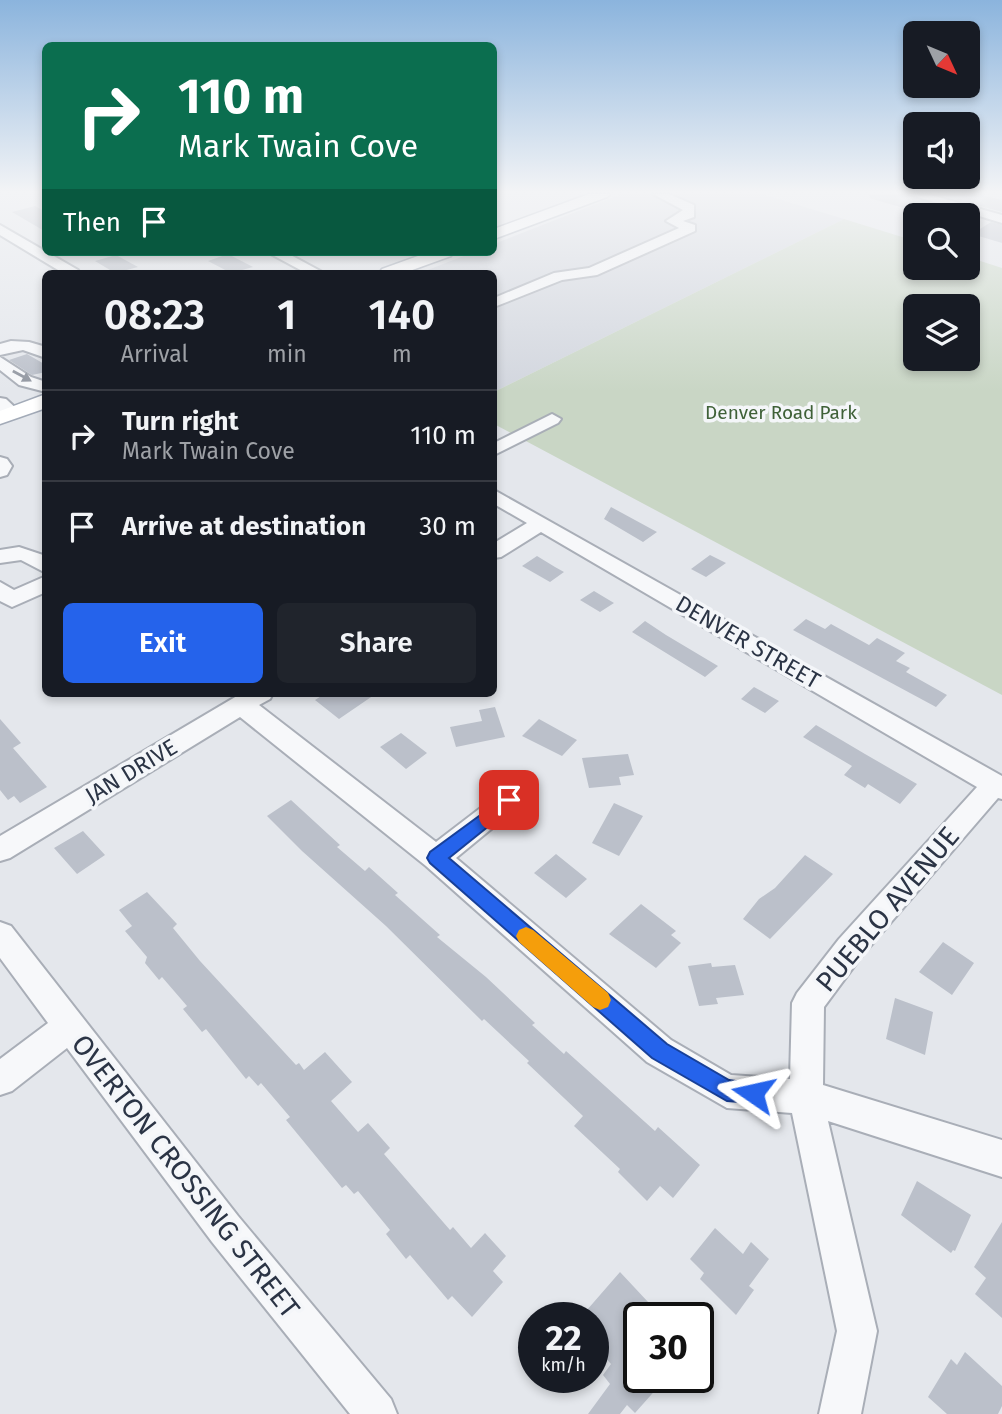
<!DOCTYPE html>
<html lang="en">
<head>
<meta charset="utf-8">
<style>
	body { margin:0; font-family:"Fira Sans",sans-serif; background:#20242c; color:#f1f3f6; height:100vh; display:flex; flex-direction:column; font-size:26px; white-space:nowrap }
	* { box-sizing:border-box; margin:0 }
	p { font-size:23px; color:#9ea1a6 }
	.icon { flex:none; width:38px; height:38px; fill:none; stroke:currentColor; stroke-width:2; stroke-linecap:round; stroke-linejoin:round }
	.map { position:relative; flex:1; overflow:hidden }
	.side { position:absolute; left:42px; top:270px; width:455px; height:427px; display:flex; flex-direction:column; background:#171b24; border-radius:10px; box-shadow:0 4px 10px #0003 }
	.side>* { flex:none }
	.banner { position:absolute; left:42px; top:42px; width:455px; height:214px; border-radius:10px; box-shadow:0 4px 10px #0003; background:#0b6e4f; color:#fff; overflow:hidden }
	.needle { width:46px; rotate:134deg }
	.controls { position:absolute; left:903px; top:21px; display:grid; gap:14px }
	.controls a { display:grid; place-items:center; width:77px; height:77px; border-radius:10px; background:#171b24; box-shadow:0 4px 10px #0003; font-size:35px }
	.speed { position:absolute; left:518px; top:1302px; display:flex; gap:14px; font-size:35px; font-weight:700; text-align:center }
	.speed>* { display:grid; place-content:center; width:91px; height:91px; border-radius:50%; background:#171b24; box-shadow:0 4px 10px #0003; line-height:1 }
	.speed small { font-size:18px; font-weight:400 }
	.speed .limit { border:4px solid #111; border-radius:10px; background:#fff; color:#111 }
	.pin { position:absolute; display:grid; place-items:center; width:60px; height:60px; color:#fff; margin:-30px; border-radius:14px; box-shadow:0 4px 10px #0006 }
	.me { position:absolute; width:77px; margin:-38px; rotate:281deg; stroke-linejoin:round; filter:drop-shadow(0 0 5px #0008) }
	.turn { display:flex; align-items:center; gap:24px; height:147px; padding:0 21px; font-size:32px }
	.turn .icon { width:91px; height:91px; stroke-width:2.5 }
	.turn b { display:block; font-size:49px; line-height:60px }
	.then { display:flex; align-items:center; height:66px; padding:0 21px; background:#0003; gap:14px; font-size:26px }
	.eta { display:flex; justify-content:space-evenly; align-items:center; height:119px; text-align:center }
	.eta b { font-size:42px; font-weight:600; line-height:49px }
	.cta { display:flex; gap:14px; margin-top:auto; padding:14px 21px }
	.cta a { flex:1; height:80px; border-radius:10px; background:#2563eb; color:#fff; font-size:28px; font-weight:600; line-height:80px; text-align:center }
	.cta a+a { background:#20242c; color:#f1f3f6 }
	ul { padding:0; list-style:none }
	li { display:flex; align-items:center; gap:21px; height:91px; padding:0 21px; border-top:2px solid #363941 }
	li div { flex:1 }
	li b { display:block; font-size:26px }
	li em { font-style:normal }
	.map>svg:first-child { display:block }
</style>
</head>
<body>
<div class="map">
<svg width="1002" height="1414" viewBox="0 0 1002 1414">
	<rect width="100%" height="100%" fill="#e4e7ec"/>
	<path fill="#d2d6de" d="M622,194H762L844,219L494,392V273H420L474,252H494V244Z"/>
	<path fill="#c9d6c5" fill-rule="evenodd" d="M844,219L915,241V268H968V257L1002,268V695L494,424V392ZM915,306H968V359H915Z"/>
	<path fill="#bbc0ca" d="M870,194H905L968,215H928L869,198Z
		M936,194H977L1002,200V212Z
		M35,206L46,212V232L12,212Z
		M991,222L1002,225V243L972,234Z
		M228,254L253,267L231,273L208,261Z
		M116,255L138,267L115,273L95,261Z
		M27,354L46,365V372L32,375L9,360Z
		M611,507L657,532L643,542L604,519Z
		M710,555L726,563L706,577L691,569Z
		M537,556L555,567L564,572L550,582L522,566Z
		M594,591L614,603L600,612L580,600Z
		M806,619L825,629L831,624L869,645L877,638L905,653L896,661L910,668L906,672L947,695L936,707L793,630Z
		M645,621L666,635L718,666L705,677L632,632Z
		M754,687L779,701L765,713L741,699Z
		M326,693H377L339,719L315,700Z
		M495,707L505,737L456,747L450,727L482,721L479,710Z
		M0,719L21,743L13,748L47,787L20,803L14,796L8,800L0,790Z
		M539,719L577,740L562,756L522,736Z
		M816,725L865,754L917,784L900,804L868,784L865,788L844,775L852,766L803,737Z
		M401,733L427,753L406,769L380,747Z
		M628,754L634,775L619,777L621,785L589,788L582,758Z
		M291,800L340,845L337,847L365,871L369,867L398,893L395,895L440,935L437,937L486,977L535,1023L532,1025L564,1054L566,1051L655,1131L658,1127L700,1165L673,1198L660,1186L647,1201L618,1172L620,1169L574,1126L583,1116L527,1063L529,1061L484,1019L482,1021L386,926L302,851L267,816Z
		M614,803L643,816L619,856L592,843Z
		M83,831L105,855L77,874L54,848Z
		M556,854L587,879L566,898L534,873Z
		M805,855L833,874L770,939L743,919L759,899L775,888Z
		M147,892L177,924L173,928L200,961L296,1065L299,1063L304,1070L325,1052L352,1082L331,1101L358,1132L368,1123L390,1148L384,1154L450,1230L453,1227L471,1248L485,1233L506,1256L493,1271L503,1282L472,1317L452,1296L448,1300L410,1255L406,1259L386,1234L390,1230L358,1191L354,1194L346,1185L342,1188L286,1120L290,1117L261,1083L258,1086L249,1076L246,1079L206,1029L202,1032L183,1009L187,1006L162,977L159,980L145,963L147,957L125,931L132,926L119,910Z
		M641,904L676,931L671,935L681,943L656,968L609,934Z
		M943,942L974,963L952,995L919,972Z
		M711,963L712,967L735,965L744,995L716,998L718,1004L699,1006L688,966Z
		M895,998L933,1012L925,1055L886,1039Z
		M917,1181L971,1215L955,1251L953,1250L951,1253L901,1215Z
		M1002,1222V1318L975,1294L986,1278L974,1267Z
		M715,1228L743,1254L751,1242L769,1259L749,1286L754,1290L736,1315L700,1279L704,1273L690,1259Z
		M620,1272L663,1318H639V1377H667L635,1413L627,1405L620,1414H588L610,1384L603,1375L611,1364L593,1344V1318H580Z
		M965,1352L1002,1386V1406L998,1414H947L928,1397L951,1359L957,1365Z"/>
	<g fill="none" stroke-linecap="round" stroke-linejoin="round">
		<g stroke="#a9aeb7" stroke-width="4">
			<path id="minor" d="M653,194H669L694,205V217L683,221L695,225V231L597,275L562,280L494,307V298L554,273L589,268L679,228L666,221L683,210Z
				M908,194H927L1002,215V223Z
				M0,225L78,270L80,273H63L0,235Z
				M267,252H285L324,273H306Z
				M11,341L29,342L46,347V358L23,350L0,355V344Z
				M0,357L31,377L46,382V392L19,385L0,370Z
				M0,398L6,399L21,413L18,417H6L0,412Z
				M552,414L561,419L558,423L494,455V443Z
				M0,457L7,459L12,466L7,475L0,477Z
				M494,490L1002,776V799L998,798L861,957L824,1007L823,1085L1002,1140V1177L828,1121L877,1331L861,1414H819L837,1331L792,1113L727,1108L647,1062L426,866L240,717L10,858L0,861V836L242,693H273L270,699L259,705L436,842L500,793L509,790L518,793L522,800L518,807L456,858L671,1040L731,1075L790,1079L792,1003L797,993L839,939L977,787L541,532L501,557L494,558V543L527,523L494,504Z
				M19,547L46,556V573L21,560L0,563V550Z
				M46,576V592L12,607L0,601V582L14,590Z
				M0,922L11,926L238,1216L391,1399L397,1414H350L212,1242L67,1048L12,1091L0,1095V1059L48,1023L0,958Z"/>
		</g>
		<g stroke="#a3abb8" stroke-width="3">
			<path id="major" d="M589,194H610L607,197L494,239V229Z
				M429,252H453L451,256L404,273H379L382,269Z
				M46,394V408L0,424V411Z"/>
		</g>
		<use href="#minor" fill="#f7f8fa" fill-rule="evenodd"/>
		<use href="#major" fill="#fff" fill-rule="evenodd"/>
	</g>
	<defs><path id="oneway-solid" d="M-6-.8H1V-3.2L6.5 0L1 3.2V.8H-6Z" transform="scale(1.75)"/></defs>
	<use fill="#9196a0" href="#oneway-solid" transform="translate(22 376) rotate(29)"/>
	<linearGradient id="sky" x2="0" y2="1"><stop stop-color="#8bb4dd"/><stop offset="0.49" stop-color="#f3f4f6"/><stop offset="1" stop-color="#f3f4f6" stop-opacity="0"/></linearGradient>
	<rect width="1002" height="392" fill="url(#sky)"/>
	<path fill="#2563eb" stroke="#184099" stroke-width="2" d="M509,794L515,796L517,800L515,805L449,858L667,1044L729,1080L761,1085L764,1093L761,1100L753,1103L727,1101L652,1058L430,863L427,858L430,852Z"/>
	<path fill="#f59e0b" d="M526,927L533,930L608,993L611,1000L608,1007L600,1010L593,1007L519,942L516,936L519,930Z"/>
	<g text-anchor="middle" stroke-width="7" stroke-linejoin="round" paint-order="stroke">
		<g font-size="19" fill="#3f6138" stroke="#f4f6f9">
			<text x="781" y="419">Denver Road Park</text>
		</g>
		<g font-size="23" fill="#2b3445" stroke="#f4f6f9">
			<text transform="translate(748 642) rotate(30)" y="8">DENVER STREET</text>
			<text transform="translate(131 771) rotate(-31)" y="8">JAN DRIVE</text>
		</g>
		<g font-size="28" fill="#2b3445" stroke="#f4f6f9">
			<text transform="translate(887 909) rotate(-50)" y="10">PUEBLO AVENUE</text>
			<text transform="translate(186 1176) rotate(52)" y="10">OVERTON CROSSING STREET</text>
		</g>
	</g>
</svg>
<div class="controls">
<a><svg class="needle" viewBox="-14 -14 28 28"><path d="M0-13l5 13h-10z" fill="#e53935"/><path d="M0 13l5-13h-10z" fill="#9ea1a6"/></svg></a>
<a><svg class="icon" aria-label="sound" viewBox="0 0 24 24"><path d="M4 9h4l5-4v14l-5-4H4zM17 9q2 3 0 6"/></svg></a>
<a><svg class="icon" aria-label="search" viewBox="0 0 24 24"><circle cx="10" cy="10" r="6"/><path d="M15 15l6 6"/></svg></a>
<a><svg class="icon" aria-label="layers" viewBox="0 0 24 24"><path d="M12 4l9 5-9 5-9-5zM3 14l9 5 9-5"/></svg></a>
</div>
<div class="speed"><div>22<small>km/h</small></div><div class="limit">30</div></div>
<div class="pin" style="left:509px;top:800px;background:#d93025"><svg class="icon" aria-label="arrive" viewBox="0 0 24 24"><path d="M6 21V4h12l-3 4 3 4H6"/></svg></div>
<svg class="me" style="left:753px;top:1093px" viewBox="-20 -20 40 40"><path d="M0-17L14 15 0 8-14 15z" fill="#2563eb" stroke="#fff" stroke-width="4"/></svg>
<div class="banner">
<div class="turn"><svg class="icon" aria-label="right" viewBox="0 0 24 24"><path d="M7 20v-9h11M14 6l5 5-5 5"/></svg><div><b>110 m</b>Mark Twain Cove</div></div>
<div class="then">Then<svg class="icon" aria-label="arrive" viewBox="0 0 24 24"><path d="M6 21V4h12l-3 4 3 4H6"/></svg></div>
</div>
<section class="side">
<div class="eta">
<div><b>08:23</b><p>Arrival</p></div>
<div><b>1</b><p>min</p></div>
<div><b>140</b><p>m</p></div>
</div>
<ul>
<li><svg class="icon" aria-label="right" viewBox="0 0 24 24"><path d="M7 20v-9h11M14 6l5 5-5 5"/></svg><div><b>Turn right</b><p>Mark Twain Cove</p></div><em>110 m</em></li>
<li><svg class="icon" aria-label="arrive" viewBox="0 0 24 24"><path d="M6 21V4h12l-3 4 3 4H6"/></svg><div><b>Arrive at destination</b></div><em>30 m</em></li>
</ul>
<div class="cta"><a>Exit</a><a>Share</a></div>
</section>
</div>
</body>
</html>
